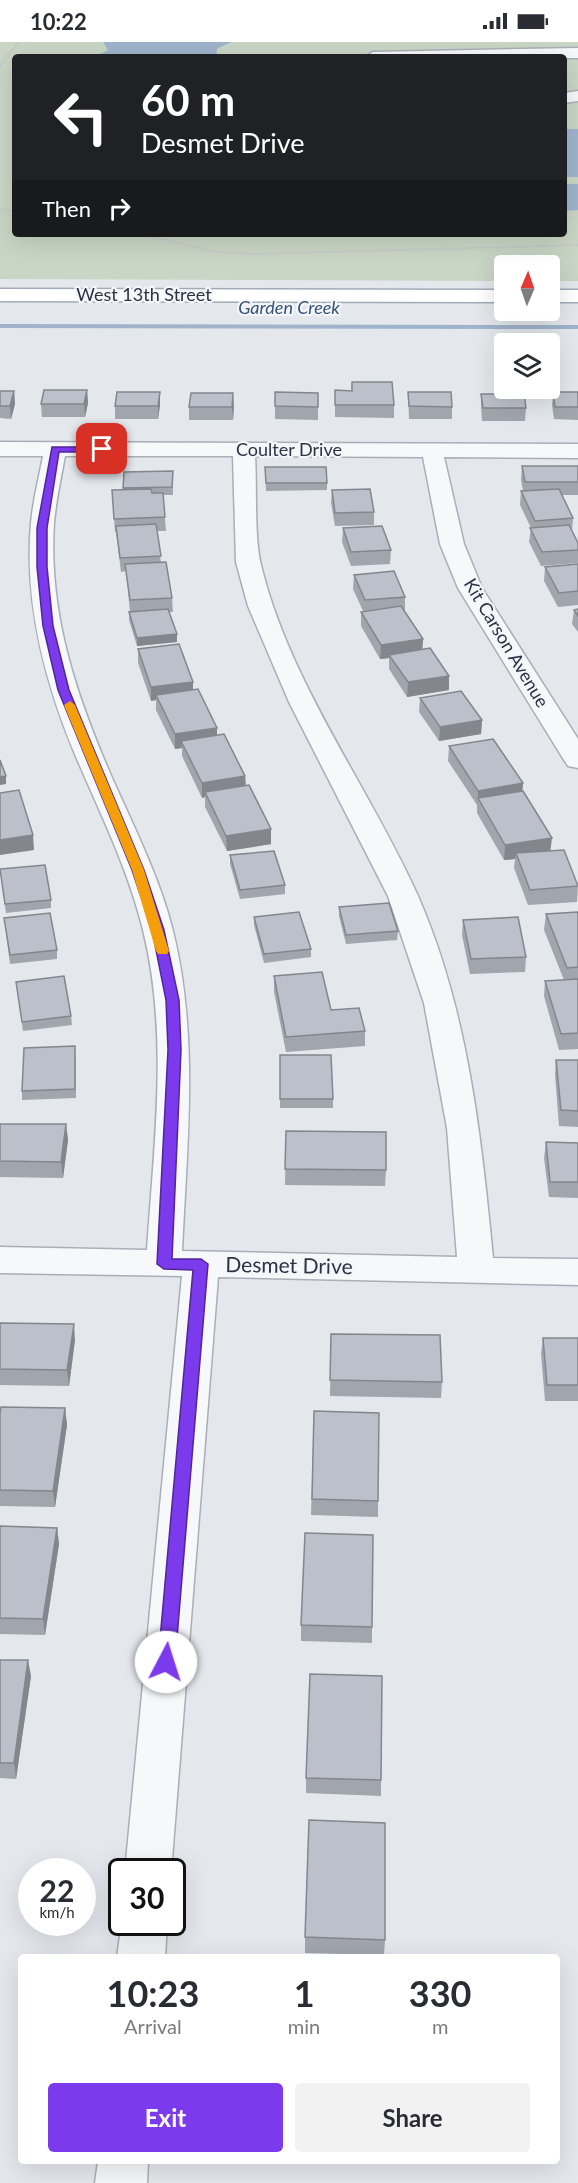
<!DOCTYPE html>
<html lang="en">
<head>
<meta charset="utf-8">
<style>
	body { margin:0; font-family:Lato,sans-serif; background:#f2f2f3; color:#2b2b33; height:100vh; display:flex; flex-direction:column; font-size:22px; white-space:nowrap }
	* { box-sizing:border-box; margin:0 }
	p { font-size:20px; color:#7c7c81 }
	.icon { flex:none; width:33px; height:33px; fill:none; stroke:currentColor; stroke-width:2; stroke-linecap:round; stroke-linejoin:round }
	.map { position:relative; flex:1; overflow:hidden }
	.details { position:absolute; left:18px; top:1912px; width:542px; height:210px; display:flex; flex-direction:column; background:#fff; border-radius:6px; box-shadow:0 6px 24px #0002 }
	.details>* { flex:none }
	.top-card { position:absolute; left:12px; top:12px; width:555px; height:183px; border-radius:6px; box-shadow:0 6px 24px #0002; background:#202124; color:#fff; overflow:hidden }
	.needle { width:39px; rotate:2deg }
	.tools { position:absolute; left:494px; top:213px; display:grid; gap:12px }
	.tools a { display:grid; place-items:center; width:66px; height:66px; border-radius:6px; background:#fff; box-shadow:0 6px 24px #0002; font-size:30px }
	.speed { position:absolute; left:18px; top:1816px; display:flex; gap:12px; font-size:30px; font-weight:700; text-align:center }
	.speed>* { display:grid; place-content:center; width:78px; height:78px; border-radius:50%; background:#fff; box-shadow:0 6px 24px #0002; line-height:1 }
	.speed small { font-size:15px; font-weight:400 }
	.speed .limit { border:3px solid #111; border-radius:9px; background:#fff; color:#111 }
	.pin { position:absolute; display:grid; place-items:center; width:51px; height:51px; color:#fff; margin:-26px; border-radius:12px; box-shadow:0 3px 9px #0006 }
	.me { position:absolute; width:66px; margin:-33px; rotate:5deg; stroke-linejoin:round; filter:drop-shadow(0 0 4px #0008) }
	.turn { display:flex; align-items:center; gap:21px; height:126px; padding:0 30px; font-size:27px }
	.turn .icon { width:78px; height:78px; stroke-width:2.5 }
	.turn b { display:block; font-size:42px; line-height:51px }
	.then { display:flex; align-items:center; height:57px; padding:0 30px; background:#0003; gap:12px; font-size:22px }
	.eta { display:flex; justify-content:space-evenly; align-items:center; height:102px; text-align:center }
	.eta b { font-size:36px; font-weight:700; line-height:42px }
	.action { display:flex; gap:12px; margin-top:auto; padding:12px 30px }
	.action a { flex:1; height:69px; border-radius:6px; background:#7c3aed; color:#fff; font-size:24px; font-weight:700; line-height:69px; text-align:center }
	.action a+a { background:#f2f2f3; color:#2b2b33 }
	.status { display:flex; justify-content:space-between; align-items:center; height:42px; padding:0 30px; background:#fff; direction:ltr }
	.status svg { height:16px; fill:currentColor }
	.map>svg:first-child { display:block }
</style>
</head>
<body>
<div class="status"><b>10:22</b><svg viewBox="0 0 49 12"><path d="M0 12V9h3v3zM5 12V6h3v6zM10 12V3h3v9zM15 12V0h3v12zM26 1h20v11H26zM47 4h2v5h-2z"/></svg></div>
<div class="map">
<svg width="578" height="2141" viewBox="0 0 578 2141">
	<rect width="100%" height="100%" fill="#e4e7ec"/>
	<path fill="#c9d6c5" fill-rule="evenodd" d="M0,0H578V239H549V224H504V239L0,237ZM15,15H564V192H15Z"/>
	<path fill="#9fb4cc" d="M103,0H232L218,6L216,10L220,15H95L108,8Z
		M564,87H578V135H564Z
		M564,142H578V168L564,169Z"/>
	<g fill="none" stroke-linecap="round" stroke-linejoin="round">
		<path fill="#9fb4cc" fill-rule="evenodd" d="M0,282L578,283V287L0,286Z"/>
		<g stroke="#a9aeb7" stroke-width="3">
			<path id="minor" d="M578,6V16L365,15L373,10Z
				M578,49V59L564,61V51Z
				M0,400L578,402V416L444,415L464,502L482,546L578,697V726L568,724L564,718L458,546L440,502L423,415L255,414C257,445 254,495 261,523C290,642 368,743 418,854C468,968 481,1093 493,1216L578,1217V1243L218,1235L171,1830H125L182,1234L0,1231V1205L147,1208C154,1102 169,993 143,888C128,826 99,769 74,710C44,637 24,560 31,481C33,458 39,436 43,414H0ZM65,414H233L236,520L248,564L289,660L388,854L424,961L447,1086L457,1215L182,1209C187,1102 199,994 173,889C160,837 135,787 113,738C77,656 48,572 54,481C56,458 61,436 65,414Z
				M122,1879L167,1881L165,1916H117Z
				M98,2120H148L147,2141H95Z"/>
		</g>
		<g stroke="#a3abb8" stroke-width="3">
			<path id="major" d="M0,247L504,248V260L0,259Z
				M549,248H578V260H549Z"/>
		</g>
		<path stroke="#c2c5cb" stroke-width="2" stroke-dasharray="2 2" stroke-linecap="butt" d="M0,24L18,0
			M0,167L15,170
			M142,192L214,210L256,212L578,203"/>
		<use href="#minor" fill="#f7f8fa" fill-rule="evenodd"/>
		<use href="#major" fill="#fff" fill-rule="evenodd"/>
	</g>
	<path fill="#a1a5ae" d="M352,340L394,363V376L335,375V348L351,349Z
		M87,348L88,361L85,375H42L41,362Z
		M0,349H14L15,362L11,377L0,376Z
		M160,350V363L158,377H115V364Z
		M408,350L452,365V377H409Z
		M553,350H578V378L554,377L552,363Z
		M318,351V378L275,377V364Z
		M481,352L526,366L525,379H482L481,364Z
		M234,364L233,378H189V365Z
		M522,424H578V453H562L573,476L572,489L578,501V521L541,524L529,500L531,486L520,463L521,449H523L521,438Z
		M265,425L327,441V448L266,449Z
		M173,429V453H163L166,489H157L161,521L172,556L173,570H169L177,592V600L137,604L129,578V570H130L126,529L121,530L116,490H115L112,448H123L124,430Z
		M332,448L374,470V483L335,484L331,461Z
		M343,486L391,508L390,522L351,524L342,500Z
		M578,522V563L558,565L544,539L545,525Z
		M354,533L405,555V569L423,597L422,608L449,648L407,655L389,627V616L380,617L361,584V570L363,569L353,547Z
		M578,567V590L572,582L574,568Z
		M138,607L193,640V647L217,693L245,734L246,743L271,802L227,809L205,765V755L202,756L182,714V706L175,707L156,668V658L151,659L138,621Z
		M420,656L482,678L481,692L439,699L419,670Z
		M449,704L523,741L522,750L551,809L578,842L577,860L528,863L514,826L515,817L504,818L477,771V763L448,719Z
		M230,813L285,843V852L240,857L230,822Z
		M1,836L51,858V866L6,871Z
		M339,865L398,889L397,898L346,902L339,874Z
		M578,870V1007L559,1008L544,954L545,939L564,938L544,888L546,872Z
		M254,875L311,907V915L264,921L254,883Z
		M4,876L57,908V917L10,922Z
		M463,878L526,915L525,930L470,932L462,893Z
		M274,934L365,989V1004L286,1010L274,950Z
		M16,940L71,974L72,983L23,989Z
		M76,1013V1056L22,1058V1049Z
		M280,1013L333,1057V1066H280Z
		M556,1018H578V1085L559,1084L555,1033Z
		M0,1082H66L68,1098L63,1136L0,1135Z
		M286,1089L386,1128L385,1144L285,1143Z
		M546,1100L578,1101V1156L549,1155L544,1116Z
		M0,1281L75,1298L69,1344L0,1343Z
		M331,1292L442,1340L441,1356L330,1354Z
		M543,1296H578V1359H545L541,1312Z
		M65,1366L67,1383L55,1465L0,1464V1371Z
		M314,1369L378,1459V1475L311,1473Z
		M0,1484L57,1486L59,1502L45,1593L0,1592Z
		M301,1583L372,1585V1601L301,1599Z
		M0,1618L31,1634L16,1737L0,1736Z
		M306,1736L381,1738V1754L306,1751Z
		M305,1895L385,1898L384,1913L305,1911Z
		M317,2120H386V2122Z"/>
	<path fill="#83868d" d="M87,348L88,361L85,375L84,362Z
		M14,349L15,362L11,377L10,364Z
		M160,350V363L158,377V364Z
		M233,351L234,364L233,378L232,365Z
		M177,592V600L137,604V596Z
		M423,597L422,612L389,613V616L380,617L381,603Z
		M449,634V648L407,655L408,640Z
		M193,640V654L156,653V658L151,659V645Z
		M482,678L481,692L439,699L440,685Z
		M217,686V701L181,699L182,706L175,707V692Z
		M6,734V742L0,743V735Z
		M245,734L246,748L205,750V755L202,756V741Z
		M523,741L522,756H478V749Z
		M271,787V802L227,809L226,794Z
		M33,793L34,808L0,813V798Z
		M552,796L550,812L516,811L515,817L504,818L505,803Z
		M66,1082L68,1098L63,1136L61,1120Z
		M74,1282L75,1298L69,1344L67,1328Z
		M65,1366L67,1383L55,1465L53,1449Z
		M57,1486L59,1502L45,1593L43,1577Z
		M28,1618L31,1634L16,1737L14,1721Z"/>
	<path fill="#bbc0ca" stroke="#83868d" stroke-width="1.5" d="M352,340H392L394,363H335V348L352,349Z
		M44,348H87L84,362H41Z
		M0,349H14L10,364H0Z
		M117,350H160L158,364H115Z
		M275,350L318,351V365L275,364Z
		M408,350H451L452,365L409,364Z
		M553,350H578V365H555Z
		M191,351H233L232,365H189Z
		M481,352H524L526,366H483Z
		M522,424H578V440H525Z
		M265,425H326L327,441H266Z
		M173,429L172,445L123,446L124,430Z
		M151,447L152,451H163L165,475L114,477L112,448Z
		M370,447L374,470L335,471L332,448Z
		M559,447L573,476L535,479L521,449Z
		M156,482L161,514L120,516L116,484Z
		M569,483L578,501V508L542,510L530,486Z
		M382,484L391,508L351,510L343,486Z
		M166,520L172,556L130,558L125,522Z
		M578,522V549L559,551L545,525Z
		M394,529L405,555L365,558L354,533Z
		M401,564L423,597L381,603L361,570Z
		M168,567L177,592L137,596L129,570Z
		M578,567V574L574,568Z
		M179,602L193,640L151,645L138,607Z
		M430,606L449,634L408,640L389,613Z
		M198,647L217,686L175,692L156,653Z
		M461,649L482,678L440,685L420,656Z
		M224,692L245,734L202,741L181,699Z
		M493,697L523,741L478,749L449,704Z
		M0,718L6,734L0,735Z
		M249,743L271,787L226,794L205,750Z
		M19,748L33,793L0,798V751Z
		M523,749L552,796L505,803L478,756Z
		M564,808L578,844L530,848L516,811Z
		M274,809L285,843L240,848L230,813Z
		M45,823L51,858L5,862L0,827Z
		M389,861L398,889L346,893L339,865Z
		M299,870L311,907L264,912L254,875Z
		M578,870V925L567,926L546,872Z
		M50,871L57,908L10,913L4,876Z
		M518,875L526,915L471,917L463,878Z
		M322,930L331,968L359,966L365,989L286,995L274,934Z
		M64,934L71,974L22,980L16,940Z
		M578,937V991L561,992L545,939Z
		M75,1004V1047L22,1049L24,1006Z
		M280,1013H331L333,1057H280Z
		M556,1018H578V1069L561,1068Z
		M0,1082H66L61,1120L0,1119Z
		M286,1089L386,1090V1128L285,1127Z
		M546,1100L578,1101V1140H550Z
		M0,1281L74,1282L67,1328L0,1327Z
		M331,1292L440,1293L442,1340L330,1338Z
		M543,1296H578V1343H547Z
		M1,1365L65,1366L53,1449L0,1448V1371Z
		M314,1369L379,1371L378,1459L312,1457Z
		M0,1484L57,1486L43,1577L0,1576Z
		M305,1491L373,1493L372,1585L301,1583Z
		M0,1618H28L14,1721H0Z
		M310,1632L382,1634L381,1738L306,1736Z
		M309,1778L385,1781V1898L305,1895Z"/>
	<path fill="#7c3aed" stroke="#51269a" stroke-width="1.5" d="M52,405H102L107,407L102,410H59L47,486V525L53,584L69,648L144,828L164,888L179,958L181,1008L172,1217H201L208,1222L175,1620L173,1625L166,1627L160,1625L158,1620L193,1228L164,1227L157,1222L168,1008L166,958L152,888L132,828L58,648L43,584L37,525V486Z"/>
	<path fill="#f59e0b" d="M70,659L75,663L144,828L169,909L167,912H158L156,909L132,828L64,663Z"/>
	<g text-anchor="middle" stroke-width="4.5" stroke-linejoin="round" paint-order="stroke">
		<g font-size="18" fill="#2b3445" stroke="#f4f6f9">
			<text x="144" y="259">West 13th Street</text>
			<text x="289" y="414">Coulter Drive</text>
			<text transform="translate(506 601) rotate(59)" y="6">Kit Carson Avenue</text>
		</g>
		<g font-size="18" font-style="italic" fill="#34527a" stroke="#f4f6f9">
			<text x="289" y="272">Garden Creek</text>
		</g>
		<g font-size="21" fill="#2b3445" stroke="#f4f6f9">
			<text transform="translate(289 1224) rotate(1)" y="7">Desmet Drive</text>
		</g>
	</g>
</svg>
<div class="tools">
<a><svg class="needle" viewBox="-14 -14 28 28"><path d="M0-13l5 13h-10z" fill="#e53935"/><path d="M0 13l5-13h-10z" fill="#7c7c81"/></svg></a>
<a><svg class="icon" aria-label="layers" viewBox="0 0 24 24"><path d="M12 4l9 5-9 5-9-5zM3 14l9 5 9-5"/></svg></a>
</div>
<div class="speed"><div>22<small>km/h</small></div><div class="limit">30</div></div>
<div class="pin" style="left:102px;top:407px;background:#d93025"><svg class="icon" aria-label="arrive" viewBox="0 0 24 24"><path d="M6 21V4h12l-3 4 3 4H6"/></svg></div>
<svg class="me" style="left:166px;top:1620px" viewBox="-20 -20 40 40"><circle r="19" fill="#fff"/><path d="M0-13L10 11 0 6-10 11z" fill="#7c3aed"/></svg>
<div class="top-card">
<div class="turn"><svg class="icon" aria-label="left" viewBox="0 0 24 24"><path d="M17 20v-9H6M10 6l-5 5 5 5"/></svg><div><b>60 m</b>Desmet Drive</div></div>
<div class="then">Then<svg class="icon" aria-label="right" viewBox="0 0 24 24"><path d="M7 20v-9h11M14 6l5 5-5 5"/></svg></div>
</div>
<section class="details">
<div class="eta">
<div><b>10:23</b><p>Arrival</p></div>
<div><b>1</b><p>min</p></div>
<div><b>330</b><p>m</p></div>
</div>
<div class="action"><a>Exit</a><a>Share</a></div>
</section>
</div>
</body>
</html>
